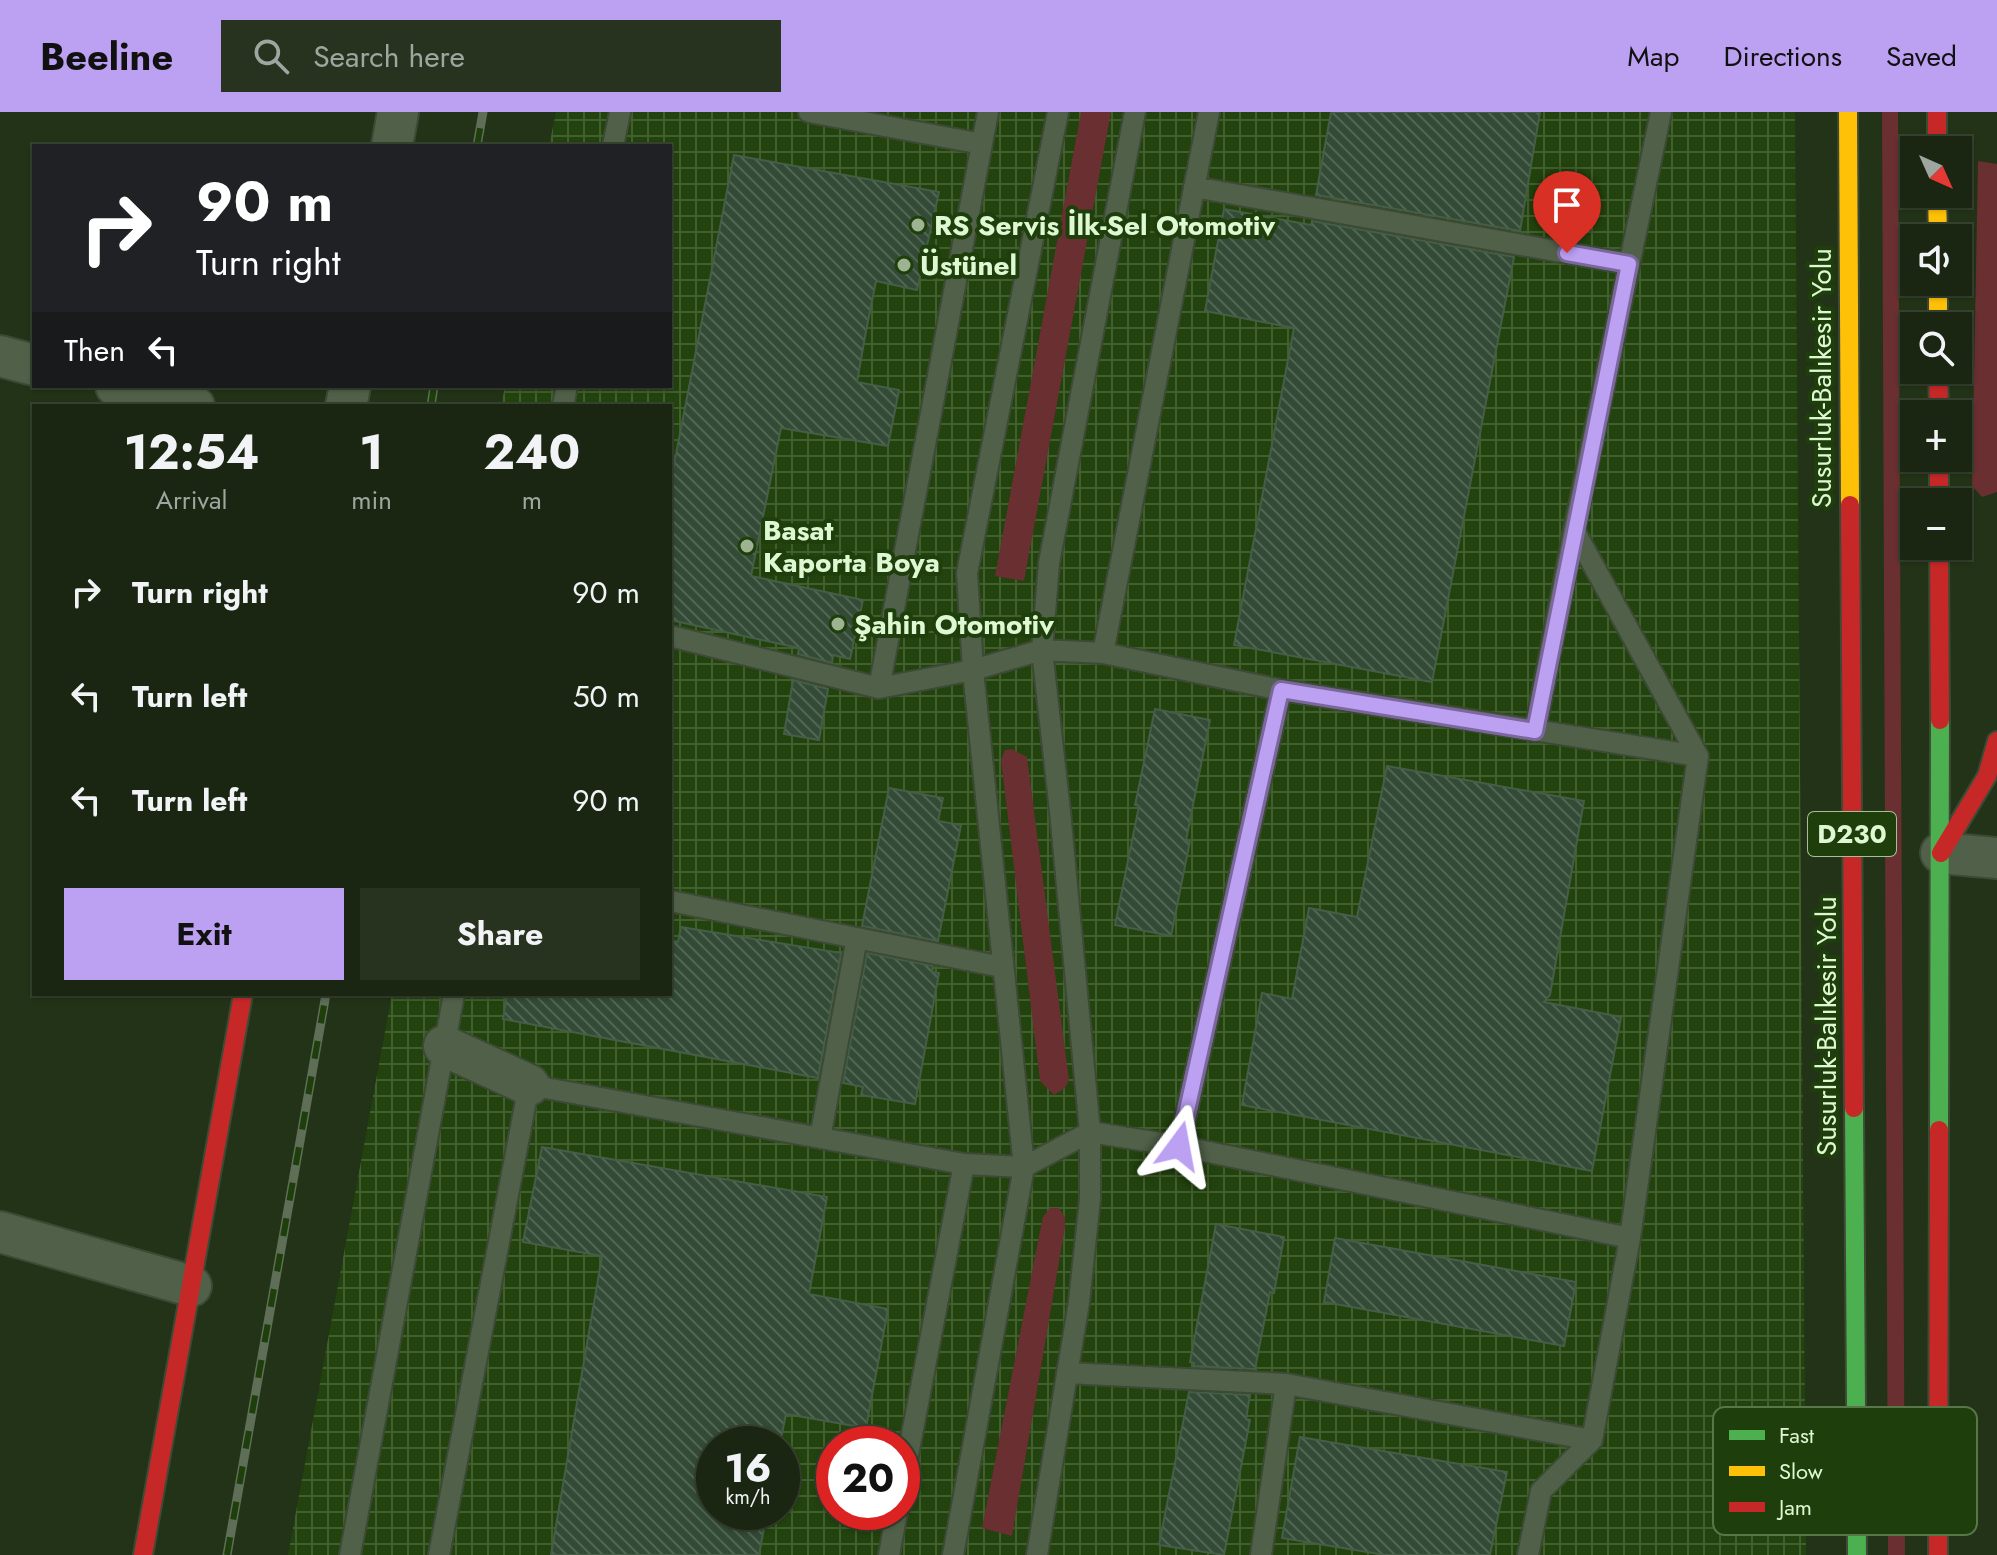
<!DOCTYPE html>
<html lang="en">
<head>
<meta charset="utf-8">
<style>
	body { margin:0; font-family:Jost,sans-serif; background:#27321f; color:#f1f3f6; height:100vh; display:flex; flex-direction:column; font-size:30px; white-space:nowrap }
	* { box-sizing:border-box; margin:0 }
	p { font-size:26px; color:#9fa59f }
	.icon { flex:none; width:44px; height:44px; fill:none; stroke:currentColor; stroke-width:2; stroke-linecap:round; stroke-linejoin:round }
	.map { position:relative; flex:1; overflow:hidden }
	.details { position:absolute; left:32px; top:292px; width:640px; height:592px; display:flex; flex-direction:column; background:#1a2611; border-radius:0px; box-shadow:0 2px 6px #0004,0 0 0 2px #384331 }
	.details>* { flex:none }
	.guide { position:absolute; left:32px; top:32px; width:640px; height:244px; border-radius:0px; box-shadow:0 2px 6px #0004,0 0 0 2px #384331; background:#202124; color:#fff; overflow:hidden }
	.needle { width:52px; rotate:135deg }
	.fabs { position:absolute; left:1900px; top:24px; display:grid; gap:16px }
	.fabs a { display:grid; place-items:center; width:72px; height:72px; border-radius:0px; background:#1a2611; box-shadow:0 2px 6px #0004,0 0 0 2px #384331; font-size:40px }
	.speed { position:absolute; left:696px; top:1314px; display:flex; gap:16px; font-size:40px; font-weight:700; text-align:center }
	.speed>* { display:grid; place-content:center; width:104px; height:104px; border-radius:50%; background:#1a2611; box-shadow:0 2px 6px #0004,0 0 0 2px #384331; line-height:1 }
	.speed small { font-size:20px; font-weight:400 }
	.speed .limit { border:12px solid #d22; background:#fff; color:#111 }
	.pin { position:absolute; display:grid; place-items:center; width:68px; height:68px; color:#fff; margin:-82px -34px; border-radius:50% 50% 50% 0; rotate:-45deg; box-shadow:0 0 8px #0007 }
	.pin .icon { rotate:45deg }
	.me { position:absolute; width:88px; margin:-44px; rotate:13deg; stroke-linejoin:round; filter:drop-shadow(0 0 6px #0008) }
	.turn { display:flex; align-items:center; gap:28px; height:168px; padding:0 32px; font-size:36px }
	.turn .icon { width:104px; height:104px; stroke-width:2.5 }
	.turn b { display:block; font-size:56px; line-height:68px }
	.then { display:flex; align-items:center; height:76px; padding:0 32px; background:#0003; gap:16px; font-size:30px }
	.eta { display:flex; justify-content:space-evenly; align-items:center; height:136px; text-align:center }
	.eta b { font-size:48px; font-weight:700; line-height:56px }
	.primary-button { display:flex; gap:16px; margin-top:auto; padding:16px 32px }
	.primary-button a { flex:1; height:92px; border-radius:0px; background:#bca0f2; color:#111; font-size:32px; font-weight:700; line-height:92px; text-align:center }
	.primary-button a+a { background:#27321f; color:#f1f3f6 }
	ul { padding:0; list-style:none }
	li { display:flex; align-items:center; gap:24px; height:104px; padding:0 32px }
	li div { flex:1 }
	li b { display:block; font-size:30px }
	li em { font-style:normal }
	header { display:flex; align-items:center; gap:48px; box-sizing:border-box; height:112px; padding:0 40px; background:#bca0f2; color:#111 }
	header strong { font-size:38px }
	nav { display:flex; gap:44px; margin-inline-start:auto; font-size:28px }
	.search { width:560px; height:72px; background:#27321f; display:flex; align-items:center; gap:20px; box-sizing:border-box; padding:0 28px; border-radius:0px; color:#9fa59f; font-size:30px }
	.map>svg:first-child { display:block }
</style>
</head>
<body>
<header>
<strong>Beeline</strong>
<div class="search"><svg class="icon" aria-label="search" viewBox="0 0 24 24"><circle cx="10" cy="10" r="6"/><path d="M15 15l6 6"/></svg>Search here</div>
<nav><a>Map</a><a>Directions</a><a>Saved</a></nav>
</header>
<div class="map">
<svg width="1997" height="1443" viewBox="0 0 1997 1443">
	<defs>
		<pattern id="industrial-grid" width="8" height="8" patternUnits="userSpaceOnUse" patternTransform="scale(2)"><rect width="8" height="8" fill="#22430d"/><path d="M0 4h8M4 0v8" fill="none" stroke="#425f2f"/></pattern>
		<pattern id="building-back-hatch" width="6" height="6" patternUnits="userSpaceOnUse" patternTransform="scale(2)"><rect width="6" height="6" fill="#334b36"/><path d="M-1 5l2 2M0 0l6 6M5-1l2 2" fill="none" stroke="#506652"/></pattern>
	</defs>
	<rect width="100%" height="100%" fill="#223317"/>
	<path fill="url(#industrial-grid)" fill-rule="evenodd" d="M556,0H1795L1806,1443H288L392,882H670V294H501L505,274H670V34H549ZM714,1332H782V1400H714ZM834,1332H902V1400H834Z"/>
	<path fill="#692f31" d="M1081,0H1111L1024,469L995,464Z
		M1882,0H1898L1905,1443H1888Z
		M1978,49L1997,52V380L1982,385L1972,374Z
		M1012,637L1027,645L1069,968L1065,976L1054,983L1040,969L1001,648L1005,638Z
		M1050,1096H1059L1065,1105V1115L1012,1424L982,1416L1040,1119L1043,1105Z"/>
	<path fill="url(#building-back-hatch)" stroke="#465d47" stroke-width="2" d="M1331,0H1540L1520,119L1316,83Z
		M734,43L939,80L917,178L876,169L866,219L857,270L899,278L888,334L781,316L751,464L863,488L850,547L833,543L832,551L798,542L799,536L670,508V373Z
		M1224,97L1311,113L1312,109L1514,145L1432,570L1234,533L1294,216L1205,199Z
		M793,568L828,577L819,628L784,622Z
		M1155,597L1210,608L1186,728L1190,729L1171,824L1115,813L1139,694L1135,693Z
		M1387,654L1584,689L1550,883L1544,890L1621,905L1592,1059L1242,993L1262,881L1292,887L1309,796L1357,805Z
		M889,676L943,686L938,709L961,713L938,829L862,814Z
		M681,815L841,841L818,966L503,907L507,882H670V828L678,830Z
		M867,841L933,854L932,860L939,861L915,992L861,983L863,975L843,971Z
		M542,1035L827,1085L809,1182L888,1197L866,1316L786,1302L780,1332H714V1400H767L759,1443H551L602,1144L523,1130Z
		M1216,1112L1284,1125L1274,1181L1270,1180L1255,1257L1194,1254V1251L1190,1250Z
		M1335,1126L1576,1170L1564,1234L1324,1190Z
		M1189,1280L1250,1283L1246,1307L1250,1308L1224,1443L1159,1433Z
		M1300,1325L1507,1360L1490,1443H1385L1282,1426Z"/>
	<g fill="none" stroke-linecap="round" stroke-linejoin="round">
		<g stroke="#3d4a35" stroke-width="24">
			<path id="lane" d="M809,0L982,32
				M613,34L620,0
				M1194,75L1629,152
				M563,294L567,274
				M670,524L879,576L973,558L1042,538L1103,541L1281,578L1698,644
				M1103,541L1209,0
				M879,576L988,0
				M1535,619L1574,418
				M670,789L1002,855
				M820,1026L857,826
				M1179,1034L1281,578
				M1067,1261L1286,1272L1592,1328
				M902,1374L964,1052
				M350,1443L454,882
				M439,1443L529,973L964,1052L1024,1055L1090,1020L1179,1034L1630,1126
				M889,1443L897,1400
				M953,1443L1024,1055L973,558L967,461L1058,0
				M1037,1443L1079,1190L1090,1087V1020L1060,699L1042,538L1049,451L1135,0
				M1261,1443L1286,1272
				M1528,1443L1541,1379L1592,1328L1630,1126L1698,644L1574,418L1661,0"/>
		</g>
		<g stroke="#3d4a35" stroke-width="44">
			<path id="street" d="M392,34L398,0
				M0,244L34,253
				M116,274L194,294
				M346,294L350,274
				M1941,741L1997,746
				M444,934L529,973
				M0,1120L191,1174"/>
		</g>
		<g stroke="#3d4a35" stroke-width="22">
			<path id="fast" d="M1854,996L1857,1443
				M1939,1018L1940,608"/>
		</g>
		<g stroke="#3d4a35" stroke-width="22">
			<path id="slow" d="M1848,0L1850,393
				M1937,82L1938,126
				M1938,170V214"/>
		</g>
		<g stroke="#3d4a35" stroke-width="22">
			<path id="jam" d="M1937,0V38
				M1938,258L1939,302
				M1939,346V390
				M1850,393L1854,996
				M1939,434L1940,608
				M1941,741L1987,664L1997,629
				M143,1443L243,882
				M1938,1443L1939,1018"/>
		</g>
		<use href="#lane" stroke="#516149" stroke-width="20"/>
		<use href="#street" stroke="#516149" stroke-width="40"/>
		<use href="#fast" stroke="#4caf50" stroke-width="18"/>
		<use href="#slow" stroke="#ffc107" stroke-width="18"/>
		<use href="#jam" stroke="#c62828" stroke-width="18"/>
		<g stroke="#5e6e57" stroke-width="9">
			<path id="rail" d="M477,34L483,0
				M431,294L434,274
				M227,1443L326,882"/>
		</g>
		<use href="#rail" stroke="#1e3f0b" stroke-width="6" stroke-dasharray="18" stroke-linecap="butt"/>
	</g>
	<g fill="none" stroke-linecap="round" stroke-linejoin="round">
		<g stroke="#7a689d" stroke-width="20">
			<path id="route" d="M1179,1034L1281,578L1535,619L1629,152L1567,141"/>
		</g>
		<use href="#route" stroke="#bca0f2" stroke-width="14"/>
	</g>
	<g fill="#9db392" stroke="#1e3f0b" stroke-width="3">
		<circle cx="918" cy="113" r="8"/>
		<circle cx="904" cy="153" r="8"/>
		<circle cx="747" cy="434" r="8"/>
		<circle cx="838" cy="512" r="8"/>
	</g>
	<g text-anchor="middle" stroke-width="8" stroke-linejoin="round" paint-order="stroke">
		<rect fill="#1e3f0b" stroke="#a5c098" stroke-width="2" x="1808" y="700" width="88" height="44" rx="6"/>
		<g font-size="26" font-weight="bold" fill="#dff8d4">
			<text x="1852" y="731">D230</text>
		</g>
		<g font-size="28" font-weight="bold" fill="#dff8d4" stroke="#1e3f0b" text-anchor="start">
			<text x="934" y="123">RS Servis İlk-Sel Otomotiv</text>
			<text x="920" y="163">Üstünel</text>
			<text x="763" y="428">Basat<tspan x="763" dy="32">Kaporta Boya</tspan></text>
			<text x="854" y="522">Şahin Otomotiv</text>
		</g>
		<g font-size="28" fill="#dff8d4" stroke="#1e3f0b">
			<text transform="translate(1821 266) rotate(-90)" y="10">Susurluk-Balıkesir Yolu</text>
			<text transform="translate(1826 914) rotate(-90)" y="10">Susurluk-Balıkesir Yolu</text>
		</g>
	</g>
	<rect x="1713" y="1295" width="264" height="128" rx="12" fill="#1e3f0b" stroke="#587647" stroke-width="2"/>
	<rect x="1729" y="1318" width="36" height="10" fill="#4caf50"/>
	<rect x="1729" y="1354" width="36" height="10" fill="#ffc107"/>
	<rect x="1729" y="1390" width="36" height="10" fill="#c62828"/>
	<g font-size="22" fill="#dff8d4">
		<text x="1779" y="1331">Fast</text>
		<text x="1779" y="1367">Slow</text>
		<text x="1779" y="1403">Jam</text>
	</g>
</svg>
<div class="fabs">
<a><svg class="needle" viewBox="-14 -14 28 28"><path d="M0-13l5 13h-10z" fill="#e53935"/><path d="M0 13l5-13h-10z" fill="#9fa59f"/></svg></a>
<a><svg class="icon" aria-label="sound" viewBox="0 0 24 24"><path d="M4 9h4l5-4v14l-5-4H4zM17 9q2 3 0 6"/></svg></a>
<a><svg class="icon" aria-label="search" viewBox="0 0 24 24"><circle cx="10" cy="10" r="6"/><path d="M15 15l6 6"/></svg></a>
<a>+</a>
<a>−</a>
</div>
<div class="speed"><div>16<small>km/h</small></div><div class="limit">20</div></div>
<div class="pin" style="left:1567px;top:141px;background:#d93025"><svg class="icon" aria-label="arrive" viewBox="0 0 24 24"><path d="M6 21V4h12l-3 4 3 4H6"/></svg></div>
<svg class="me" style="left:1179px;top:1034px" viewBox="-20 -20 40 40"><path d="M0-17L14 15 0 8-14 15z" fill="#bca0f2" stroke="#fff" stroke-width="4"/></svg>
<div class="guide">
<div class="turn"><svg class="icon" aria-label="right" viewBox="0 0 24 24"><path d="M7 20v-9h11M14 6l5 5-5 5"/></svg><div><b>90 m</b>Turn right</div></div>
<div class="then">Then<svg class="icon" aria-label="left" viewBox="0 0 24 24"><path d="M17 20v-9H6M10 6l-5 5 5 5"/></svg></div>
</div>
<section class="details">
<div class="eta">
<div><b>12:54</b><p>Arrival</p></div>
<div><b>1</b><p>min</p></div>
<div><b>240</b><p>m</p></div>
</div>
<ul>
<li><svg class="icon" aria-label="right" viewBox="0 0 24 24"><path d="M7 20v-9h11M14 6l5 5-5 5"/></svg><div><b>Turn right</b></div><em>90 m</em></li>
<li><svg class="icon" aria-label="left" viewBox="0 0 24 24"><path d="M17 20v-9H6M10 6l-5 5 5 5"/></svg><div><b>Turn left</b></div><em>50 m</em></li>
<li><svg class="icon" aria-label="left" viewBox="0 0 24 24"><path d="M17 20v-9H6M10 6l-5 5 5 5"/></svg><div><b>Turn left</b></div><em>90 m</em></li>
</ul>
<div class="primary-button"><a>Exit</a><a>Share</a></div>
</section>
</div>
</body>
</html>
